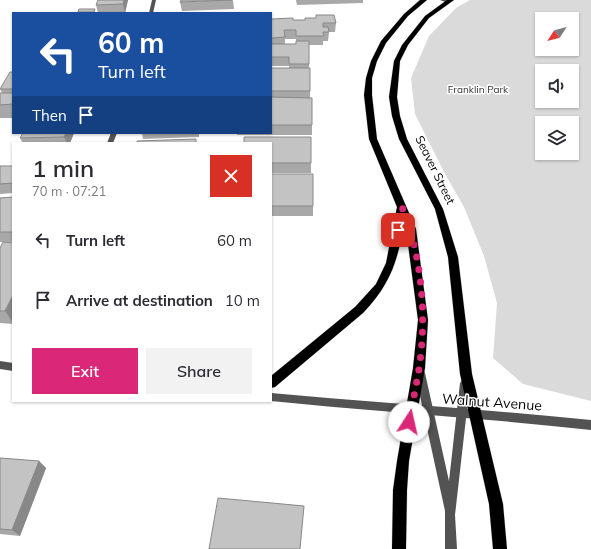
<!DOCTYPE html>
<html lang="en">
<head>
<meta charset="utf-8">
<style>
	body { margin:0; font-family:Mulish,sans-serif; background:#f2f2f3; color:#2b2b33; height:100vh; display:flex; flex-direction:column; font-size:15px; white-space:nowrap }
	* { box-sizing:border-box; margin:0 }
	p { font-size:13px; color:#7c7c81 }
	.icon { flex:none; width:22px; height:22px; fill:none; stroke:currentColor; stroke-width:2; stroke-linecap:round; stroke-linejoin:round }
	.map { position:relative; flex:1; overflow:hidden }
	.drawer { position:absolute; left:12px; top:142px; width:260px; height:260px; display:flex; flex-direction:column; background:#fff; border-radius:0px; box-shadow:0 1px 3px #0004 }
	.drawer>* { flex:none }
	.hud { position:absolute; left:12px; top:12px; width:260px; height:122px; border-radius:0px; box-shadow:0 1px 3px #0004; background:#1a4fa0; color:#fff; overflow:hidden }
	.needle { width:26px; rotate:234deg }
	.tools { position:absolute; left:535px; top:12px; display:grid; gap:8px }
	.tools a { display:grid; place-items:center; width:44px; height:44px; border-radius:0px; background:#fff; box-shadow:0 1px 3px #0004; font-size:20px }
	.pin { position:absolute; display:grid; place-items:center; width:34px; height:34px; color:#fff; margin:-17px; border-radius:8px; box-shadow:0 2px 6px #0006 }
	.me { position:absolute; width:44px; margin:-22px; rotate:10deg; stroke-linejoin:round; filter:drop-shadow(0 0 3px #0008) }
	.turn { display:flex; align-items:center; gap:14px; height:84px; padding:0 20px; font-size:18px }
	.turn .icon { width:52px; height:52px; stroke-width:2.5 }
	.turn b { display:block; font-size:28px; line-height:34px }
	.then { display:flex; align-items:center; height:38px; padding:0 20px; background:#0003; gap:8px; font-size:15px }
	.round { display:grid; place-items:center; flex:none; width:42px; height:42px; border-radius:0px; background:#f2f2f3 }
	.head { display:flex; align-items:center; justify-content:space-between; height:68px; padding:0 20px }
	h1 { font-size:24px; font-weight:600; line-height:30px }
	.cta { display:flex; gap:8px; margin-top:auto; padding:8px 20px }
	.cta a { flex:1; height:46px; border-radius:0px; background:#db2777; color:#fff; font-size:16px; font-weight:600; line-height:46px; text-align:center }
	.cta a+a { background:#f2f2f3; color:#2b2b33 }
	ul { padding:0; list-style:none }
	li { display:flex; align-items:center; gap:12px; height:60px; padding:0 20px }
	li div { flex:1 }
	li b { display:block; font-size:15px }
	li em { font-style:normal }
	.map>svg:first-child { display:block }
</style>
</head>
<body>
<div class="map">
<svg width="591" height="549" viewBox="0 0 591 549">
	<rect width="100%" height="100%" fill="#fff"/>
	<path fill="#dadada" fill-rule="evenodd" d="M470,0H591V401L523,384L493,358L497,303L484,256L464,207L444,172L415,114L411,78L429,36L456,8ZM542,19H572V49H542ZM542,71H572V101H542ZM542,123H572V153H542Z"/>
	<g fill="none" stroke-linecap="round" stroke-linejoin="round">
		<g stroke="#dbdbdb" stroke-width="1">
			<path id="primary" d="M420,0H427L408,16L386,43L377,61L372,78V95L377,139L416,229L428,320L425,368L409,461L407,490L406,549H392L393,490L397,461L413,368L418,320L406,229L404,223C398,261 390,285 363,313L275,387L271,388V376L355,307L376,284L386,263L397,207L369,139L364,95L366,78L371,61L381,41L404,14Z
				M447,0H454L429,18L408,45L400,61L397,97L400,116L407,139L443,209L458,257L472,374L503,504L507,549H493L489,504L460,374L448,257L435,209L399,139L392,116L389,97L394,61L402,45L425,16Z"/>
		</g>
		<path fill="#535353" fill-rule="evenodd" d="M420,369L423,370L425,373L449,481L460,383L462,380L465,379L468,380L470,383L455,515L457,549H445V511L415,373L417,370Z"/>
		<path fill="#535353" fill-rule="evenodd" d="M152,0H156L153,13H149Z
			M440,0H447L450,2L448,3Z
			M111,133H117L113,143H107Z"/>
		<path fill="#535353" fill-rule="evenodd" d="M0,361L13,363V371L0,369Z
			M271,393C378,403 485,409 591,420V430C485,418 378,412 271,401Z"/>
		<use href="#primary" fill="#000" fill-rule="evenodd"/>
	</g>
	<path fill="#a8a8a8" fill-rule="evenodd" d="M128,0L125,13H98L96,5Z
		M233,0L234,9L182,11L180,2Z
		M296,0H363V3L297,5Z
		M79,9L96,13H78Z
		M316,15L336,23L335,32H329L328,41H323V45H309V68H310V98L312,125V135H237V133H271V68H289V66H271V19L293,20H305L316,18ZM285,39H296V44H285Z
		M13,72V118H0V93H2L0,89Z
		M23,133H74L70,143H23L20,138Z
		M142,133H199V137L143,139Z
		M271,143L311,163V173H271Z
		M0,166H13V193L0,194Z
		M271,174L313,206V216H271Z
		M13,197V242H0V198Z
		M13,243V324L0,323V248Z
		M0,458L39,461L46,468L20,536L0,534Z"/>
	<path fill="#888" d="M124,0H128L125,13L123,4Z
		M66,133H74L70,143H67L64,137Z
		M13,295V323L5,311Z
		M39,461L46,468L20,536L12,530Z"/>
	<path fill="#c3c3c3" stroke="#888" d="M98,0H124L123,4L96,5Z
		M181,0H232L180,2Z
		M79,9H95L94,12H78Z
		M316,15H334L336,23H323V27H328L329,32H323L324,36H296V30H284L285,37L271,38V19L293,18V20H305V18H316Z
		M296,41H309V64H289V57H271V44H296Z
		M271,68H310V91H271Z
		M10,72H13V89H0Z
		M0,93H13V104L0,105Z
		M271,97L312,98V125H271Z
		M23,133H66L64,137L20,138Z
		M244,137H311V163H271V143H244Z
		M196,139V143H137V141Z
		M0,166H13V183L0,184Z
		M271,174H313V206H271Z
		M13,197V232H0V198Z
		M3,242L13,243V295L5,311H0V248Z
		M0,458L39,461L12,530L0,529Z
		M218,498L304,506L300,549H209Z"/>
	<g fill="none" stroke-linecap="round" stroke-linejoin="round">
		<path stroke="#db2777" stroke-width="7" stroke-dasharray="0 12.6" d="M398,230L402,207C422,257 427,315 419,369C416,387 412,405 409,422"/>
	</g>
	<g text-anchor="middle" stroke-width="3" stroke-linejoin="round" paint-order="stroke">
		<g font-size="10" fill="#313131" stroke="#fff">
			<text x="478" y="93">Franklin Park</text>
		</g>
		<g font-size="12" fill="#000" stroke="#fff">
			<text transform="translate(435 170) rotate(64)" y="4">Seaver Street</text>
		</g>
		<g font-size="14" fill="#000" stroke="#fff">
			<text transform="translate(492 402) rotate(4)" y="5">Walnut Avenue</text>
		</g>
	</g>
</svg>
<div class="tools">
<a><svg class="needle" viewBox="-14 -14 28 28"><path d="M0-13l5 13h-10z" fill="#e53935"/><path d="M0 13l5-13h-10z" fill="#7c7c81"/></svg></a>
<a><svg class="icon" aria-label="sound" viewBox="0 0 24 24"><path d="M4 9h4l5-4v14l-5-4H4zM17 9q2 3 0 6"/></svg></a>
<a><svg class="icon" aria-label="layers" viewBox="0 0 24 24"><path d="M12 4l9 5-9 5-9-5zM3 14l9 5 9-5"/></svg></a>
</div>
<div class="pin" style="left:398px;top:230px;background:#d93025"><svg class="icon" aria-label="arrive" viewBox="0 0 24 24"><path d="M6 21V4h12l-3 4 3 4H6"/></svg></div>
<svg class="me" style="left:409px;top:422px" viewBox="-20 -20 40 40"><circle r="19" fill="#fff"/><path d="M0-13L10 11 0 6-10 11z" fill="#db2777"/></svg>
<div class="hud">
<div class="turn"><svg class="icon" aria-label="left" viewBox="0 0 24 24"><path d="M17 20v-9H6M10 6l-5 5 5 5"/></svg><div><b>60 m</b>Turn left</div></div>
<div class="then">Then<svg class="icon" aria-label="arrive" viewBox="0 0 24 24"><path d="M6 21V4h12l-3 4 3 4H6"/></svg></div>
</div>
<section class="drawer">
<div class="head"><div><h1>1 min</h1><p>70 m · 07:21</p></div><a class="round" style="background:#d93025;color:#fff"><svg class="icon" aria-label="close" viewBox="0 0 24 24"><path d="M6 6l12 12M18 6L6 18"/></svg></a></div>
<ul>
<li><svg class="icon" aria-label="left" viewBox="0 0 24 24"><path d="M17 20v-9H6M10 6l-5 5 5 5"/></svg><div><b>Turn left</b></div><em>60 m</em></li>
<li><svg class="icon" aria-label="arrive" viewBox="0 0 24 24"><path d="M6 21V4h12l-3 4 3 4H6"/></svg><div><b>Arrive at destination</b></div><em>10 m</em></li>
</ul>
<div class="cta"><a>Exit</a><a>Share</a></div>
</section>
</div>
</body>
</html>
